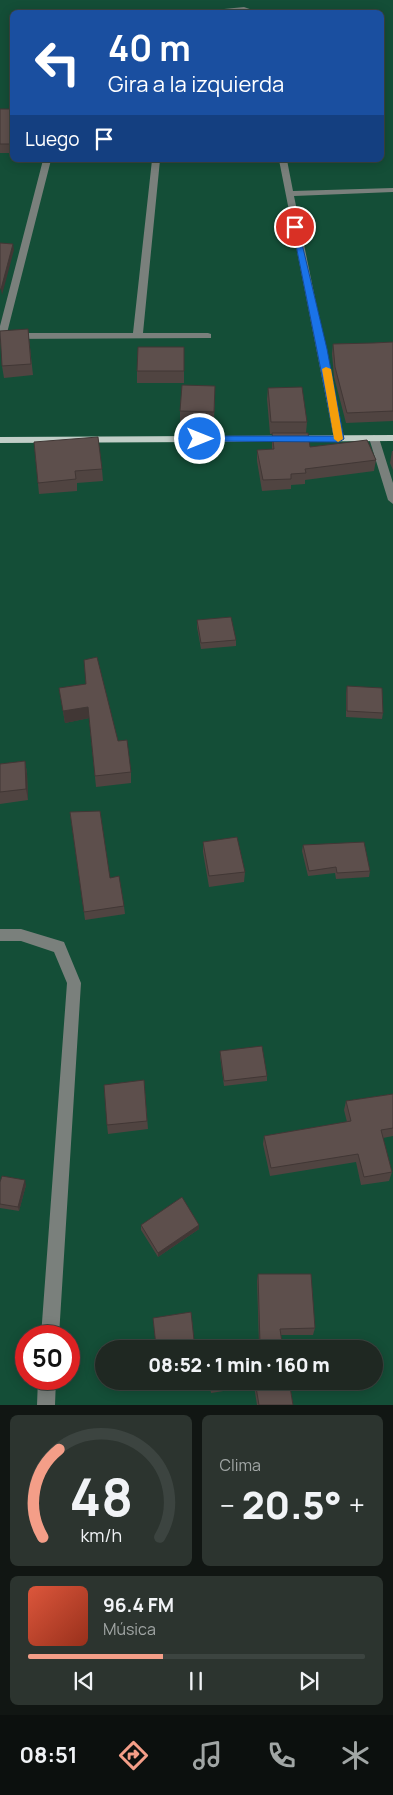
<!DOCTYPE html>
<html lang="es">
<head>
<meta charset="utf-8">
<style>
	:root { --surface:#1f2822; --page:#2c342f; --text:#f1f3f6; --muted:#a1a6a5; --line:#3c4440; --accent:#f49e88 }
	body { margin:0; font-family:Manrope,sans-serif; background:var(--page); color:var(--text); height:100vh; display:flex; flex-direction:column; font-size:19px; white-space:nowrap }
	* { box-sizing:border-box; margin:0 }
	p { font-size:16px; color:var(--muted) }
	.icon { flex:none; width:28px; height:28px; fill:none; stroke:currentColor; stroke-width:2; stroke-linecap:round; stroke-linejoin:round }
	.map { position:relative; height:1405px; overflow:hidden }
	.details { display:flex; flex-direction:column; gap:10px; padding:10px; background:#111613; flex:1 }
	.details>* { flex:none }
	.guide { position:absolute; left:10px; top:10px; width:374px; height:152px; border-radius:8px; box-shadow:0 2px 12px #0003,0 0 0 1px var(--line); background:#1a4fa0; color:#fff; overflow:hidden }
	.speed { position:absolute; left:15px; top:1325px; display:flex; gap:10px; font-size:25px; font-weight:700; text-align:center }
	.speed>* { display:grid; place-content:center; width:65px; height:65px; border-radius:50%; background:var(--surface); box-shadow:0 2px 12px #0003,0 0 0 1px var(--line); line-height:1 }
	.speed .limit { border:8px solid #d22; background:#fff; color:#111 }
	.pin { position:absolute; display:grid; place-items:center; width:42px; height:42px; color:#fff; margin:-21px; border:2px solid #fff; border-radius:50%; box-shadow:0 1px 5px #0007 }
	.me { position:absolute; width:55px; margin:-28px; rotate:90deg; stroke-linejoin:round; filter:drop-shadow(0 0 4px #0008) }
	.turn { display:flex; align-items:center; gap:18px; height:105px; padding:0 15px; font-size:22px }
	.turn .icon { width:65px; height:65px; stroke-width:2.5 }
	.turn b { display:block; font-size:35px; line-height:42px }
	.then { display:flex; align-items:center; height:48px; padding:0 15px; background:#0003; gap:10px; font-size:19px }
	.big { font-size:38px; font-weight:800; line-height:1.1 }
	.details .card { flex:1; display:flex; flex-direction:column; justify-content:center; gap:8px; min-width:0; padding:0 18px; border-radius:8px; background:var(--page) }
	.details .dial { align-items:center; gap:0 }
	.dial svg { height:130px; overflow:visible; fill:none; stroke:var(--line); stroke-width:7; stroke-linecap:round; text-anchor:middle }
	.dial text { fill:var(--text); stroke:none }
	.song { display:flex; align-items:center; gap:15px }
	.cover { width:60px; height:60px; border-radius:8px; background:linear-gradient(135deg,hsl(10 70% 55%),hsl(10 70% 35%)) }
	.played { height:5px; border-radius:2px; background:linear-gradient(90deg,var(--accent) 40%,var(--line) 40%) }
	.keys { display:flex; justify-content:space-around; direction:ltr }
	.heat { display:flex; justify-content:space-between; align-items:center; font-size:28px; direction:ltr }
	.details .tiles { flex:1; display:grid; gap:10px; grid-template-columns:1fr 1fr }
	.card:last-child { grid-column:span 2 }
	.trip { position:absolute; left:95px; top:1340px; width:288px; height:50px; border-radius:25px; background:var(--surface); box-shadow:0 2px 12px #0003,0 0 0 1px var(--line); font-weight:800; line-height:50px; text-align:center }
	.tabs { display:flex; height:80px; justify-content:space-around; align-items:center; background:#0c100e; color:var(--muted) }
	.tabs .icon { width:35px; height:35px }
	.tabs .active { color:var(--accent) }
	.tabs b { font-size:22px; color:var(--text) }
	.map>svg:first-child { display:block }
	.green { fill:#144e37; fill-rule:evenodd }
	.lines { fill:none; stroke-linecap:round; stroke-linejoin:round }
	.minor { fill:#7a807c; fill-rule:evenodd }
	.major { fill:#c1cec7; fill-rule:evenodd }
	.wall { fill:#504441 }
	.shaded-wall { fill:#413735 }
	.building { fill:#5d4f4c; stroke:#413735 }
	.route { fill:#1a73e8; stroke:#114b97 }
	.slow { fill:#f59e0b }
</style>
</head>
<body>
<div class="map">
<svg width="393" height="1405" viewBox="0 0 393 1405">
	<rect width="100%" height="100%" fill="#29352e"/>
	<path class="green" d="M 0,0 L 393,0 L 393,1405 L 0,1405 ZM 12,12 L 381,12 L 381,160 L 12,160 ZM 26,1336 L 69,1336 L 69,1379 L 26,1379 ZM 104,1349 L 374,1349 L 374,1381 L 104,1381 Z"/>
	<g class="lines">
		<path class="minor" d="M 244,7 L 258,12 L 211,12 L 214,10 Z
			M 43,160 L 51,160 L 7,333 L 133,333 L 152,160 L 160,160 L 143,333 L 208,333 L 211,334 L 211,338 L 0,339 L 0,326 Z
			M 279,160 L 287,160 L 293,191 L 393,188 L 393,192 L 294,196 L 344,439 L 339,442 L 334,439 Z
			M 374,435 L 379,438 L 393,483 L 393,504 L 388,500 L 369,438 Z
			M 0,929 L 21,929 L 64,942 L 81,983 L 59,1336 L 41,1336 L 67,983 L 54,952 L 21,941 L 0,941 Z
			M 38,1379 L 56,1379 L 55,1405 L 37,1405 Z"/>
		<path class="major" d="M 393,435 L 393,441 L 0,443 L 0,437 Z"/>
	</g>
	<path class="wall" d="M 0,109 L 12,109 L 12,153 L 0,153 Z
		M 28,329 L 33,375 L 4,378 L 2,366 Z
		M 393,342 L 393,421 L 346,423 L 334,377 L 332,354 L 333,344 L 373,343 Z
		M 184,347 L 184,383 L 137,383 L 137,371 Z
		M 215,386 L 214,423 L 180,423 L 180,411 Z
		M 268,388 L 307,422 L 306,433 L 310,447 L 376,460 L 374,471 L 305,480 L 305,484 L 291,485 L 291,489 L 262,491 L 257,461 L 257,450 L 272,449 L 272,434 L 270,434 L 267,399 Z
		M 34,442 L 102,469 L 103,481 L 77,483 L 77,491 L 39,494 Z
		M 392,451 L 393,451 L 393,470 L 390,463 Z
		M 197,620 L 236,640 L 236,646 L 201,649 L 197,627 Z
		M 347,686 L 383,713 L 382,719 L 346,717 L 346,693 Z
		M 59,688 L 118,741 L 131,772 L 131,783 L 96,787 L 89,718 L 65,723 Z
		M 25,761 L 27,773 L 28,800 L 0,804 L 0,764 Z
		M 70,812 L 110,878 L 124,906 L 125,914 L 85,920 Z
		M 203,842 L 245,872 L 244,882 L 209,887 L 203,852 Z
		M 303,845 L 370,871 L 369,877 L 336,879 L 335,873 L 308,876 L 302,851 Z
		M 220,1051 L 267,1076 L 267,1081 L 224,1086 L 220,1056 Z
		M 144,1080 L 148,1129 L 108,1134 L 107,1125 Z
		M 393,1094 L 393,1136 L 383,1138 L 392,1172 L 389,1181 L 361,1185 L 356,1162 L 270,1176 L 263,1144 L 264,1136 L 347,1122 L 344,1110 L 346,1101 Z
		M 0,1182 L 26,1185 L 19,1211 L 0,1208 Z
		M 141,1225 L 199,1229 L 158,1257 L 141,1230 Z
		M 258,1274 L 315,1328 L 313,1335 L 281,1335 L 259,1344 L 257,1281 Z
		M 153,1318 L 194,1340 L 194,1343 L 157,1349 Z
		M 209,1381 L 289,1381 L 293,1405 L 257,1405 L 254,1386 L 211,1393 Z"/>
	<path class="shaded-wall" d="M 13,244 L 14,250 L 2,295 L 1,289 Z
		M 88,707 L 90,718 L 65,723 L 63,711 Z
		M 25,761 L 27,773 L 28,800 L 26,789 Z
		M 25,1180 L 26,1185 L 19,1211 L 18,1207 Z
		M 199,1225 L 199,1229 L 158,1257 L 158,1253 Z"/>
	<path class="building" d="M 0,109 L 12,109 L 12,144 L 0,144 Z
		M 0,243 L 13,244 L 1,289 L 0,289 Z
		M 28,329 L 31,364 L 2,366 L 0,331 Z
		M 393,342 L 393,411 L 347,413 L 335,367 L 333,344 L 373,343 Z
		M 138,347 L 184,347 L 184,371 L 137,371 Z
		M 182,385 L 215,386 L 214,412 L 180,411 Z
		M 302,387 L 307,422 L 271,422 L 268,388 Z
		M 272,433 L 308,433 L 310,447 L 367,440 L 376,460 L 305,469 L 306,473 L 291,474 L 291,479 L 263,480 L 257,450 L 274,449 Z
		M 98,437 L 102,469 L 75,471 L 76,479 L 38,483 L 34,442 Z
		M 231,617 L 236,640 L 201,643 L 197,620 Z
		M 97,657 L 118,741 L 127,740 L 131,772 L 95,776 L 88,707 L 63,711 L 59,688 L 86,684 L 84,660 Z
		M 347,686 L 382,688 L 383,713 L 347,711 Z
		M 25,761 L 26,789 L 0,792 L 0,764 Z
		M 100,811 L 110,878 L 119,876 L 124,906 L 84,912 L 70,812 Z
		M 237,837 L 245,872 L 209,876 L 203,842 Z
		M 364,842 L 370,871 L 337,873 L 336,867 L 309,871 L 303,845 Z
		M 262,1046 L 267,1076 L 224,1081 L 220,1051 Z
		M 144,1080 L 147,1121 L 107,1125 L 104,1085 Z
		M 393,1094 L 393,1128 L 381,1130 L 392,1172 L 364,1177 L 358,1154 L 271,1168 L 264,1136 L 351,1121 L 346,1101 Z
		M 2,1176 L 25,1180 L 18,1207 L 0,1204 L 0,1182 Z
		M 182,1197 L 199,1225 L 158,1253 L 141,1225 Z
		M 258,1274 L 311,1274 L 315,1328 L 280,1329 L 283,1349 L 229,1349 L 260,1344 Z
		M 191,1312 L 194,1340 L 156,1346 L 153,1318 Z
		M 210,1381 L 251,1381 L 211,1388 Z
		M 255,1381 L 289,1381 L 293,1405 L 259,1405 Z"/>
	<path class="route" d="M 292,225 L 298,227 L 327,349 L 344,439 L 339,442 L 196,441 L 195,439 L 200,436 L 334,436 Z"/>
	<path class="slow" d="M 326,367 L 331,369 L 343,439 L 338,442 L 334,439 L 322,369 Z"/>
</svg>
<div class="speed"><div class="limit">50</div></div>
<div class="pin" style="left:295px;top:227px;background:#d93025"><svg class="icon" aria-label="arrive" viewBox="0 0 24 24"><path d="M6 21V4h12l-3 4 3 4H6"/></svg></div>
<svg class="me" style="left:200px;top:439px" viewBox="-20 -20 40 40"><circle r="17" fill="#1a73e8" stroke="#fff" stroke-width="3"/><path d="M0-11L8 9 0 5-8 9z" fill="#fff"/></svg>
<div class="trip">08:52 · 1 min · 160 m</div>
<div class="guide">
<div class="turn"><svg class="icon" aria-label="left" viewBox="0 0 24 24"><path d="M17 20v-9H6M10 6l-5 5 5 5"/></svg><div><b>40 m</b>Gira a la izquierda</div></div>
<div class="then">Luego<svg class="icon" aria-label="arrive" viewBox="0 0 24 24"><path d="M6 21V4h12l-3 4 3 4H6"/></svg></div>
</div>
</div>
<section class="details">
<div class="tiles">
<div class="card dial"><svg viewBox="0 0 100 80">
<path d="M14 69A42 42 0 1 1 86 69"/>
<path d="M14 69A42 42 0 0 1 24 15" stroke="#f49e88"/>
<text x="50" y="56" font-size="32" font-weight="700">48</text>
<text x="50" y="72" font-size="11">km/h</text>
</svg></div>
<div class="card"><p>Clima</p>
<div class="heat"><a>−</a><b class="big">20.5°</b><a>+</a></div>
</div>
<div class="card">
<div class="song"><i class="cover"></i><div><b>96.4 FM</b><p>Música</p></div></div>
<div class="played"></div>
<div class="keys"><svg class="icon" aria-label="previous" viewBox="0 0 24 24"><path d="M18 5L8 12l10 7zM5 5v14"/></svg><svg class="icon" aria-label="pause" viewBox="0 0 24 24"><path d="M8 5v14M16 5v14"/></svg><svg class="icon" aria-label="next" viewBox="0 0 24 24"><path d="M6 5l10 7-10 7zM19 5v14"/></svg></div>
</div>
</div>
</section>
<nav class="tabs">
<b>08:51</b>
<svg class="icon active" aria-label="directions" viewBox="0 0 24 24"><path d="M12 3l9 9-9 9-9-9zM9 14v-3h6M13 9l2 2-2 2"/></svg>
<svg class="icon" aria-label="music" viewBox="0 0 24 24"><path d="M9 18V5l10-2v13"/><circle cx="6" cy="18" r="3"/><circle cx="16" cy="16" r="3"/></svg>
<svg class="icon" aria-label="phone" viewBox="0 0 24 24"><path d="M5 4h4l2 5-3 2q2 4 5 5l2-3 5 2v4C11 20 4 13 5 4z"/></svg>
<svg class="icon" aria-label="climate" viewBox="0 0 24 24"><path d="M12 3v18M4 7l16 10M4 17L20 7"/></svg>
</nav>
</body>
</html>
